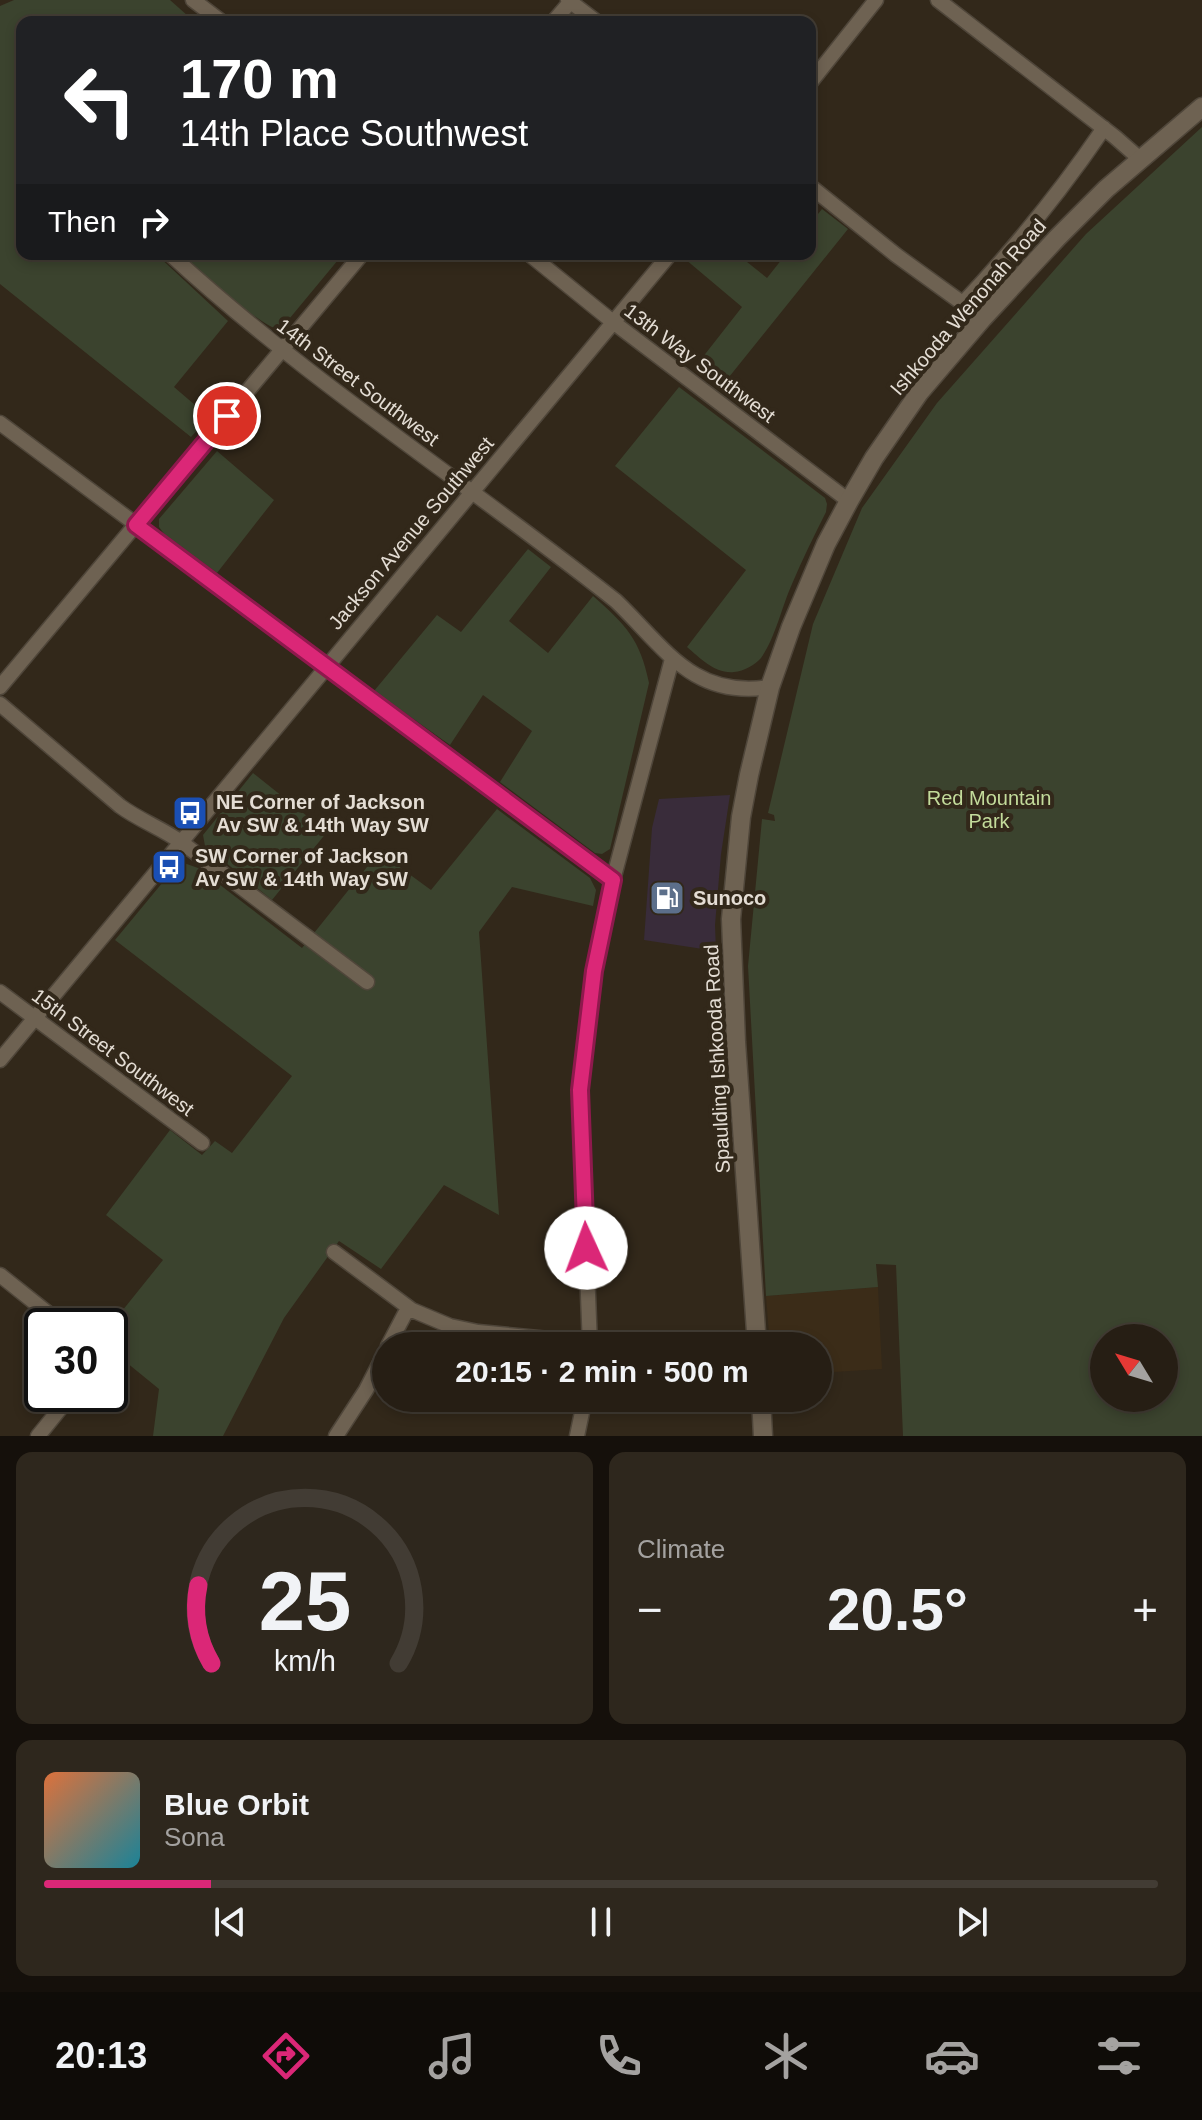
<!DOCTYPE html>
<html lang="en">
<head>
<meta charset="utf-8">
<style>
	:root { --surface:#261e14; --page:#2e271d; --text:#f1f3f6; --muted:#a4a2a0; --line:#423c34; --accent:#db2777 }
	body { margin:0; font-family:Helvetica,sans-serif; background:var(--page); color:var(--text); height:100vh; display:flex; flex-direction:column; font-size:30px; white-space:nowrap }
	* { box-sizing:border-box; margin:0 }
	p { font-size:26px; color:var(--muted) }
	.icon { flex:none; width:44px; height:44px; fill:none; stroke:currentColor; stroke-width:2; stroke-linecap:round; stroke-linejoin:round }
	.map { position:relative; height:1436px; overflow:hidden }
	.panel { display:flex; flex-direction:column; gap:16px; padding:16px; background:#15100b; flex:1 }
	.panel>* { flex:none }
	.banner { position:absolute; left:16px; top:16px; width:800px; height:244px; border-radius:16px; box-shadow:0 4px 12px #0003,0 0 0 2px var(--line); background:#202124; color:#fff; overflow:hidden }
	.needle { width:52px; rotate:308deg }
	.controls { position:absolute; left:1090px; top:1324px; display:grid; gap:16px }
	.controls a { display:grid; place-items:center; width:88px; height:88px; border-radius:50%; background:var(--surface); box-shadow:0 4px 12px #0003,0 0 0 2px var(--line); font-size:40px }
	.speed { position:absolute; left:24px; top:1308px; display:flex; gap:16px; font-size:40px; font-weight:700; text-align:center }
	.speed>* { display:grid; place-content:center; width:104px; height:104px; border-radius:50%; background:var(--surface); box-shadow:0 4px 12px #0003,0 0 0 2px var(--line); line-height:1 }
	.speed .limit { border:4px solid #111; border-radius:12px; background:#fff; color:#111 }
	.pin { position:absolute; display:grid; place-items:center; width:68px; height:68px; color:#fff; margin:-34px; border:4px solid #fff; border-radius:50%; box-shadow:0 2px 8px #0007 }
	.me { position:absolute; width:88px; margin:-44px; rotate:358deg; stroke-linejoin:round; filter:drop-shadow(0 0 6px #0008) }
	.turn { display:flex; align-items:center; gap:28px; height:168px; padding:0 32px; font-size:36px }
	.turn .icon { width:104px; height:104px; stroke-width:2.5 }
	.turn b { display:block; font-size:56px; line-height:68px }
	.then { display:flex; align-items:center; height:76px; padding:0 32px; background:#0003; gap:16px; font-size:30px }
	.big { font-size:60px; font-weight:700; line-height:1.1 }
	.panel .card { flex:1; display:flex; flex-direction:column; justify-content:center; gap:12px; min-width:0; padding:0 28px; border-radius:16px; background:var(--page) }
	.panel .dial { align-items:center; gap:0 }
	.dial svg { height:208px; overflow:visible; fill:none; stroke:var(--line); stroke-width:7; stroke-linecap:round; text-anchor:middle }
	.dial text { fill:var(--text); stroke:none }
	.song { display:flex; align-items:center; gap:24px }
	.cover { width:96px; height:96px; border-radius:12px; background:linear-gradient(135deg,hsl(20 70% 55%),hsl(190 70% 35%)) }
	.played { height:8px; border-radius:4px; background:linear-gradient(90deg,var(--accent) 15%,var(--line) 15%) }
	.keys { display:flex; justify-content:space-around; direction:ltr }
	.heat { display:flex; justify-content:space-between; align-items:center; font-size:44px; direction:ltr }
	.panel .tiles { flex:1; display:grid; gap:16px; grid-template-columns:1fr 1fr }
	.card:last-child { grid-column:span 2 }
	.trip { position:absolute; left:372px; top:1332px; width:460px; height:80px; border-radius:40px; background:var(--surface); box-shadow:0 4px 12px #0003,0 0 0 2px var(--line); font-weight:700; line-height:80px; text-align:center }
	.tabs { display:flex; height:128px; justify-content:space-around; align-items:center; background:#0f0c08; color:var(--muted) }
	.tabs .icon { width:56px; height:56px }
	.tabs .on { color:var(--accent) }
	.tabs b { font-size:36px; color:var(--text) }
	.map>svg:first-child { display:block }
	.commercial { fill:#392c3a }
	.built { fill:#3b2c18 }
	.green { fill:#3b432e; fill-rule:evenodd }
	.lines { fill:none; stroke-linecap:round; stroke-linejoin:round }
	.minor-casing { stroke:#4f463a; stroke-width:17 }
	.tertiary-casing { stroke:#4f463a; stroke-width:21 }
	.minor { stroke:#6e6252; stroke-width:14 }
	.tertiary { stroke:#6e6252; stroke-width:18 }
	.route-casing { stroke:#8e194d; stroke-width:20 }
	.route { stroke:#db2777; stroke-width:14 }
	.labels { text-anchor:middle; stroke-width:8; stroke-linejoin:round; paint-order:stroke }
	.street-label { font-size:20px; fill:#e4ddd4; stroke:#32281a }
	.park-label { font-size:20px; fill:#c3db9b; stroke:#32281a }
	.poi-label { font-size:20px; font-weight:bold; fill:#e4ddd4; stroke:#32281a; text-anchor:start }
</style>
</head>
<body>
<div class="map">
<svg width="1202" height="1436" viewBox="0 0 1202 1436">
	<rect width="100%" height="100%" fill="#32281a"/>
	<path class="commercial" d="M 730,795 L 721,854 L 715,925 L 716,951 L 644,940 L 652,828 L 659,799 Z"/>
	<path class="built" d="M 878,1287 L 882,1369 L 818,1373 L 818,1346 L 770,1346 L 766,1296 Z"/>
	<path class="green" d="M 14,0 L 170,0 L 188,16 L 183,22 L 22,22 L 22,254 L 156,254 L 228,321 L 174,387 L 209,417 L 191,437 L 0,284 L 0,6 Z
		M 1202,127 L 1202,1436 L 903,1436 L 896,1265 L 876,1264 L 878,1287 L 766,1296 L 748,966 L 762,819 L 775,821 L 774,815 L 768,813 L 813,624 L 862,508 L 937,403 L 1086,234 ZM 1164,1338 L 1164,1398 L 1104,1398 L 1104,1338 Z
		M 822,209 L 848,229 L 721,387 L 695,367 L 742,307 L 685,259 L 689,254 L 737,254 L 767,278 L 786,254 L 810,254 L 810,224 Z
		M 181,254 L 343,254 L 280,330 C 256,324 202,272 181,254 Z
		M 679,387 L 825,498 L 827,504 L 826,512 C 814,536 802,560 792,584 C 782,606 775,639 761,658 C 755,665 744,671 734,672 C 715,674 700,658 687,647 L 746,570 L 615,466 Z
		M 217,451 L 274,500 L 217,573 L 165,535 L 159,527 L 159,519 Z
		M 528,549 L 551,567 L 509,621 L 548,653 L 593,596 C 626,625 640,639 649,683 L 610,849 L 602,854 L 595,853 L 500,782 L 532,731 L 483,695 L 450,745 L 374,691 L 437,615 L 461,632 Z
		M 253,773 L 327,832 L 272,900 L 205,846 L 203,835 Z
		M 497,809 L 590,878 L 596,890 L 593,906 L 512,887 L 479,932 L 499,1215 L 444,1185 L 381,1269 L 339,1241 L 284,1318 L 223,1436 L 153,1436 L 159,1389 L 110,1349 L 110,1326 L 163,1260 L 106,1215 L 170,1130 L 202,1155 L 215,1141 L 232,1153 L 292,1076 L 115,940 L 177,865 L 184,863 L 198,868 L 302,948 L 379,852 L 431,890 Z"/>
	<g class="lines">
		<defs>
			<path id="minor" d="M 193,0 L 222,22
				M 568,0 L 597,22
				M 938,0 L 1115,137 L 1140,159
				M 553,22 L 572,0
				M 810,83 L 876,0
				M 810,186 L 896,255 L 983,318
				M 170,254 C 309,382 469,484 616,601 C 665,648 693,699 770,687
				M 529,254 L 613,322 L 849,501
				M 963,303 C 1015,248 1061,191 1104,128
				M 0,423 L 613,880
				M 0,687 L 362,254
				M 0,704 L 120,806 C 139,820 161,828 181,842 L 367,982
				M 0,992 L 202,1143
				M 0,1060 C 222,790 446,522 670,254
				M 334,1252 L 412,1310 L 450,1326 L 478,1332 L 590,1343
				M 0,1275 L 64,1326
				M 388,1346 L 408,1308
				M 590,1346 L 580,1090 L 594,971 L 613,880 L 672,659
				M 38,1436 L 72,1394
				M 336,1436 L 366,1390 L 386,1351
				M 577,1436 L 585,1398"/>
			<path id="tertiary" d="M 757,1346 L 736,1042 L 731,919 L 741,817 L 749,775 L 770,687 L 791,627 L 826,544 L 849,501 L 874,458 L 919,393 L 983,318 L 1057,238 L 1106,189 L 1202,107
				M 761,1398 L 763,1436"/>
		</defs>
		<use href="#minor" class="minor-casing"/>
		<use href="#tertiary" class="tertiary-casing"/>
		<use href="#minor" class="minor"/>
		<use href="#tertiary" class="tertiary"/>
	</g>
	<g class="lines">
		<defs>
			<path id="route" d="M 227,416 L 136,525 L 613,880 L 594,971 L 580,1090 L 586,1248"/>
		</defs>
		<use href="#route" class="route-casing"/>
		<use href="#route" class="route"/>
	</g>
	<defs>
		<symbol id="bus-square" viewBox="-11 -11 22 22"><rect x="-9" y="-9" width="18" height="18" rx="4" fill="#1a4fb4" stroke="#32281a"/><path d="M-5-6H5V4H4V6H2V4H-2V6H-4V4H-5ZM-3.5-4V0h7V-4ZM-3.5 1.2v1.5H-2V1.2ZM2 1.2v1.5H3.5V1.2Z" fill="#fff"/></symbol>
		<symbol id="fuel-square" viewBox="-11 -11 22 22"><rect x="-9" y="-9" width="18" height="18" rx="4" fill="#5c6f8a" stroke="#32281a"/><path d="M-5.5-6h7V0h2V4h1.3V-2.5L3-4.5l.8-.8L6-3V5H2.5V1h-1V6h-7ZM-4.2-4.7v3.2H.2V-4.7Z" fill="#fff"/></symbol>
	</defs>
	<g fill-rule="evenodd">
		<use href="#bus-square" x="170" y="793" width="40" height="40"/>
		<use href="#bus-square" x="149" y="847" width="40" height="40"/>
		<use href="#fuel-square" x="647" y="878" width="40" height="40"/>
	</g>
	<g class="labels">
		<g class="street-label">
			<text transform="translate(968 307) rotate(-49)" y="7">Ishkooda Wenonah Road</text>
			<text transform="translate(700 363) rotate(37)" y="7">13th Way Southwest</text>
			<text transform="translate(358 382) rotate(37)" y="7">14th Street Southwest</text>
			<text transform="translate(411 533) rotate(-50)" y="7">Jackson Avenue Southwest</text>
			<text transform="translate(113 1052) rotate(37)" y="7">15th Street Southwest</text>
			<text transform="translate(717 1059) rotate(-93)" y="7">Spaulding Ishkooda Road</text>
		</g>
		<g class="park-label">
			<text x="989" y="805">Red Mountain<tspan x="989" dy="23">Park</tspan></text>
		</g>
		<g class="poi-label">
			<text x="216" y="809">NE Corner of Jackson<tspan x="216" dy="23">Av SW &amp; 14th Way SW</tspan></text>
			<text x="195" y="863">SW Corner of Jackson<tspan x="195" dy="23">Av SW &amp; 14th Way SW</tspan></text>
			<text x="693" y="905">Sunoco</text>
		</g>
	</g>
</svg>
<div class="controls">
<a><svg class="needle" viewBox="-14 -14 28 28"><path d="M0-13l5 13h-10z" fill="#e53935"/><path d="M0 13l5-13h-10z" fill="#a4a2a0"/></svg></a>
</div>
<div class="speed"><div class="limit">30</div></div>
<div class="pin" style="left:227px;top:416px;background:#d93025"><svg class="icon" aria-label="arrive" viewBox="0 0 24 24"><path d="M6 21V4h12l-3 4 3 4H6"/></svg></div>
<svg class="me" style="left:586px;top:1248px" viewBox="-20 -20 40 40"><circle r="19" fill="#fff"/><path d="M0-13L10 11 0 6-10 11z" fill="#db2777"/></svg>
<div class="trip">20:15 · 2 min · 500 m</div>
<div class="banner">
<div class="turn"><svg class="icon" aria-label="left" viewBox="0 0 24 24"><path d="M17 20v-9H6M10 6l-5 5 5 5"/></svg><div><b>170 m</b>14th Place Southwest</div></div>
<div class="then">Then<svg class="icon" aria-label="right" viewBox="0 0 24 24"><path d="M7 20v-9h11M14 6l5 5-5 5"/></svg></div>
</div>
</div>
<section class="panel">
<div class="tiles">
<div class="card dial"><svg viewBox="0 0 100 80">
<path d="M14 69A42 42 0 1 1 86 69"/>
<path d="M14 69A42 42 0 0 1 9 39" stroke="#db2777"/>
<text x="50" y="56" font-size="32" font-weight="700">25</text>
<text x="50" y="72" font-size="11">km/h</text>
</svg></div>
<div class="card"><p>Climate</p>
<div class="heat"><a>−</a><b class="big">20.5°</b><a>+</a></div>
</div>
<div class="card">
<div class="song"><i class="cover"></i><div><b>Blue Orbit</b><p>Sona</p></div></div>
<div class="played"></div>
<div class="keys"><svg class="icon" aria-label="previous" viewBox="0 0 24 24"><path d="M18 5L8 12l10 7zM5 5v14"/></svg><svg class="icon" aria-label="pause" viewBox="0 0 24 24"><path d="M8 5v14M16 5v14"/></svg><svg class="icon" aria-label="next" viewBox="0 0 24 24"><path d="M6 5l10 7-10 7zM19 5v14"/></svg></div>
</div>
</div>
</section>
<nav class="tabs">
<b>20:13</b>
<svg class="icon on" aria-label="directions" viewBox="0 0 24 24"><path d="M12 3l9 9-9 9-9-9zM9 14v-3h6M13 9l2 2-2 2"/></svg>
<svg class="icon" aria-label="music" viewBox="0 0 24 24"><path d="M9 18V5l10-2v13"/><circle cx="6" cy="18" r="3"/><circle cx="16" cy="16" r="3"/></svg>
<svg class="icon" aria-label="phone" viewBox="0 0 24 24"><path d="M5 4h4l2 5-3 2q2 4 5 5l2-3 5 2v4C11 20 4 13 5 4z"/></svg>
<svg class="icon" aria-label="climate" viewBox="0 0 24 24"><path d="M12 3v18M4 7l16 10M4 17L20 7"/></svg>
<svg class="icon" aria-label="car" viewBox="0 0 24 24"><path d="M5 17H2v-5l4-1 3-4h7l3 4 3 1v5h-3M9 17h6M6 11h13"/><circle cx="7" cy="17" r="2"/><circle cx="17" cy="17" r="2"/></svg>
<svg class="icon" aria-label="filters" viewBox="0 0 24 24"><path d="M4 7h16M4 17h16"/><circle cx="9" cy="7" r="2"/><circle cx="15" cy="17" r="2"/></svg>
</nav>
</body>
</html>
